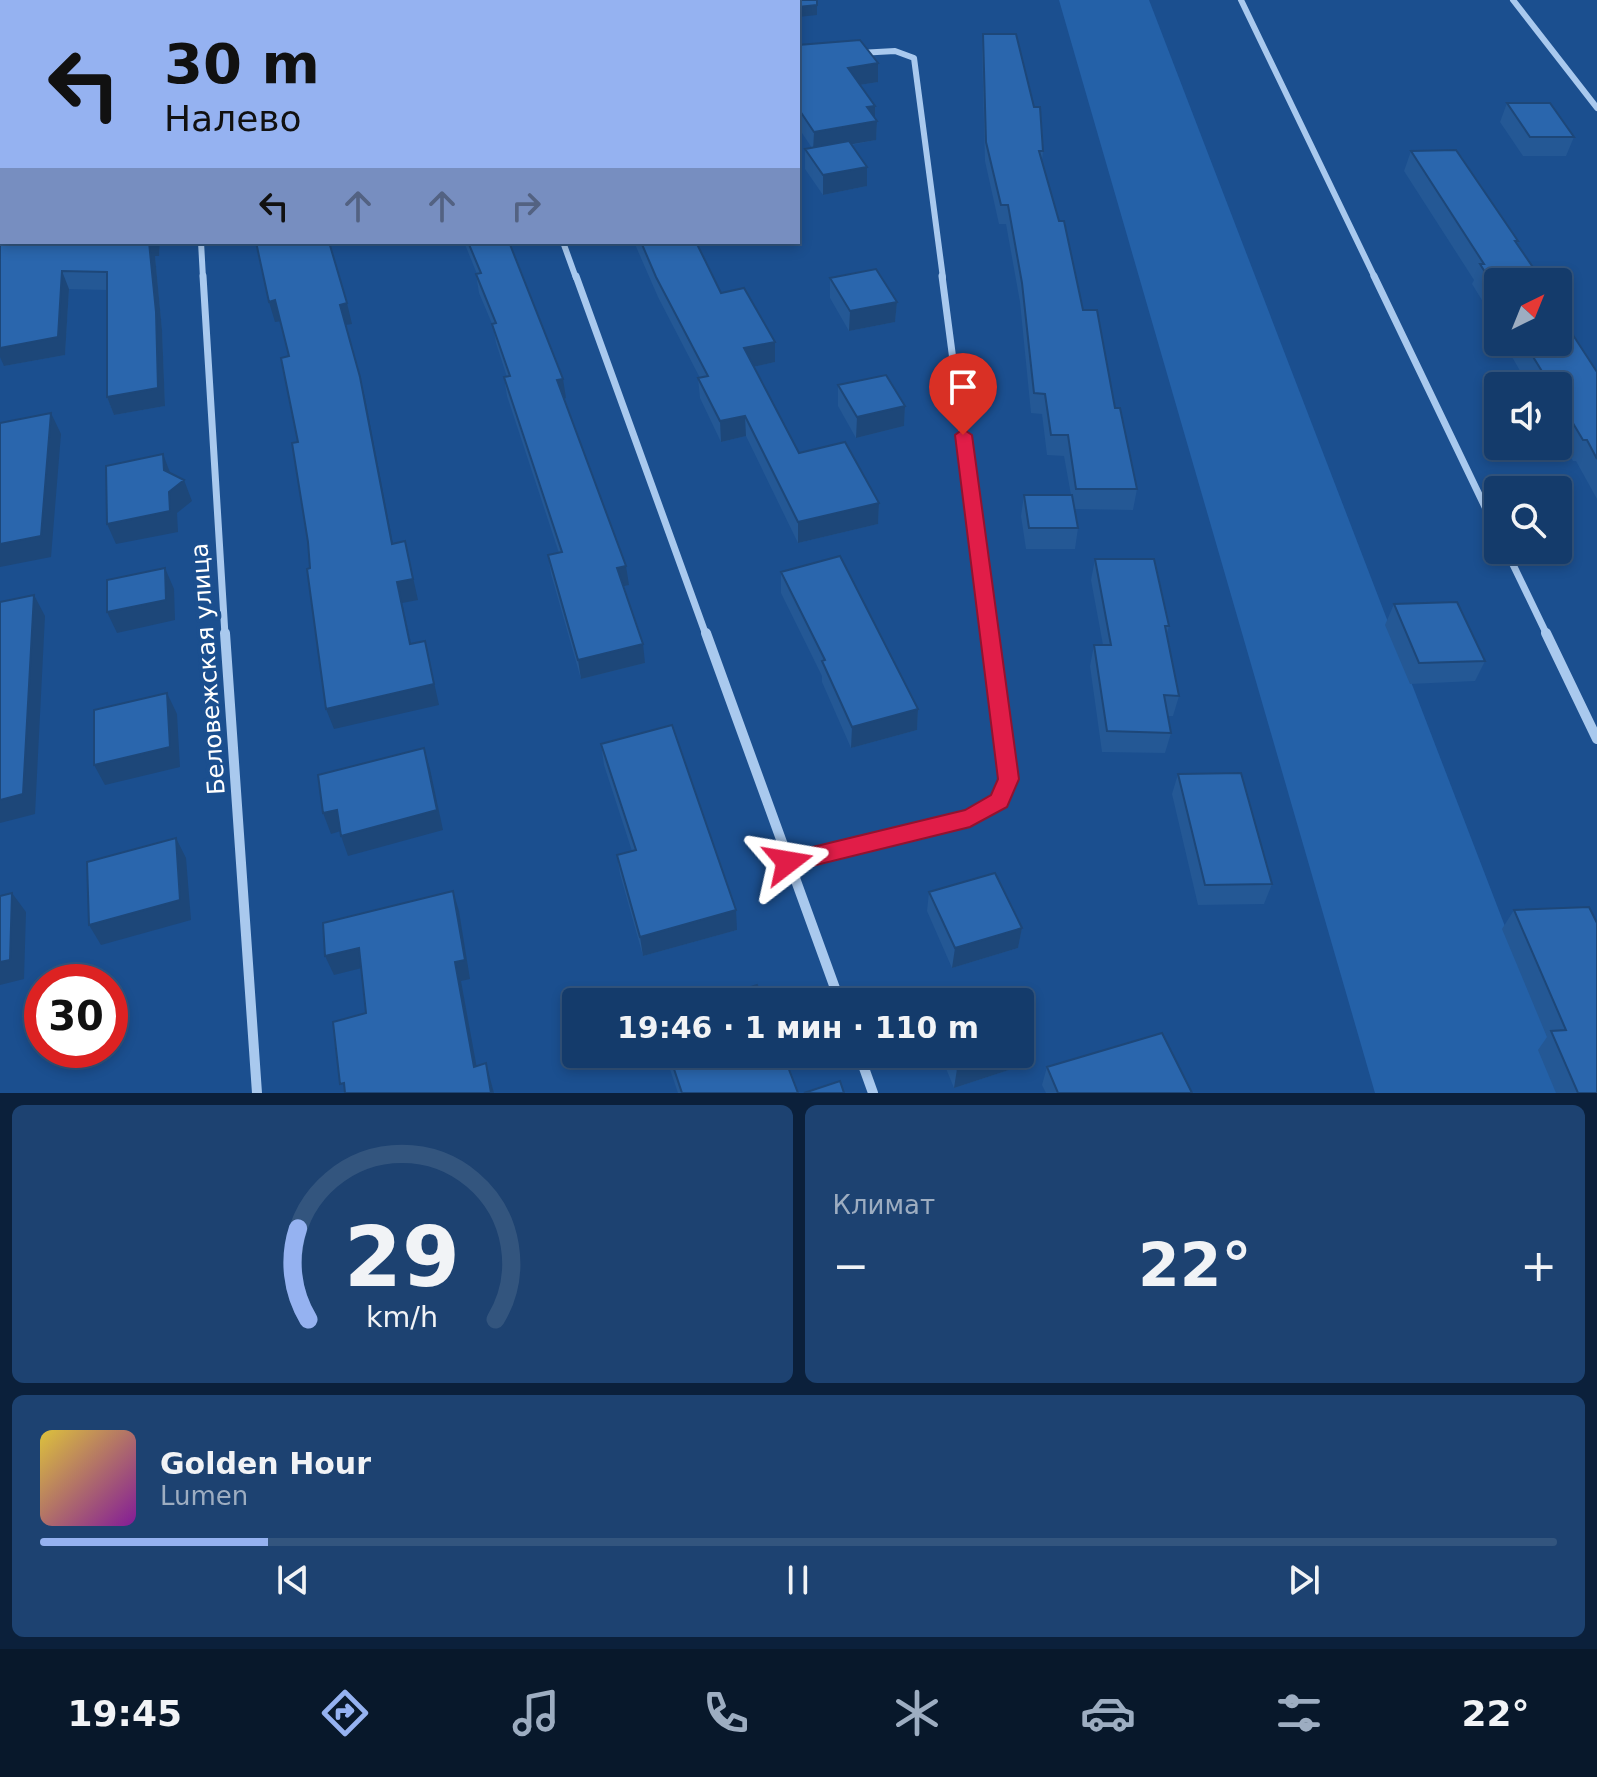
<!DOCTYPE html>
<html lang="ru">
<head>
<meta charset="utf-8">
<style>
	:root { --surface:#143b6b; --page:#1d4271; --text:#f1f3f6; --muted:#9dadc1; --line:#33557e; --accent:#95b2f1 }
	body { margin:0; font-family:"DejaVu Sans",sans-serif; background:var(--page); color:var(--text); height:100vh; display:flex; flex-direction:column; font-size:30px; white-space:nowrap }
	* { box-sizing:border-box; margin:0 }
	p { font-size:26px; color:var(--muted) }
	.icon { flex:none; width:44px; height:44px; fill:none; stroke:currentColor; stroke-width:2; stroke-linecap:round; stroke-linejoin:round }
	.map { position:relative; height:1093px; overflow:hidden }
	.details { display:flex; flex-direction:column; gap:12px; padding:12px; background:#0b203b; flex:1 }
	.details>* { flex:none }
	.banner { position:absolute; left:0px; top:0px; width:800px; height:244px; box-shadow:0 4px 12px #0003,0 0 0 2px var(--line); background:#95b2f1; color:#111; overflow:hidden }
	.needle { width:52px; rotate:43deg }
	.controls { position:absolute; left:1484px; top:268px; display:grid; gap:16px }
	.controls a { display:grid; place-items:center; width:88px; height:88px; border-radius:8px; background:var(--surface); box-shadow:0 4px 12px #0003,0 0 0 2px var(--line); font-size:40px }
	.speed { position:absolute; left:24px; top:964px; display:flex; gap:16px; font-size:40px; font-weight:700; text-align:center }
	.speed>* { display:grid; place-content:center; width:104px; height:104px; border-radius:50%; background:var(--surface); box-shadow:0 4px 12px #0003,0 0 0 2px var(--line); line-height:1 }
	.speed .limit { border:12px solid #d22; background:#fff; color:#111 }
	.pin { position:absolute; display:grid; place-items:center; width:68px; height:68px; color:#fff; margin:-82px -34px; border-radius:50% 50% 50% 0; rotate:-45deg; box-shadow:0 0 8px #0007 }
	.pin .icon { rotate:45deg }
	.me { position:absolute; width:88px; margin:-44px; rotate:76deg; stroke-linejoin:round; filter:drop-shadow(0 0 6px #0008) }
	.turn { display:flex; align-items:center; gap:28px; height:168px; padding:0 32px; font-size:36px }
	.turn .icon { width:104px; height:104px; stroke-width:2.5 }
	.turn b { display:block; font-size:56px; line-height:68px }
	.lanes { display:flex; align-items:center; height:76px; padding:0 32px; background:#0003; justify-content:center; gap:40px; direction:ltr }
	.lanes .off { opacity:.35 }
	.big { font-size:60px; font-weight:700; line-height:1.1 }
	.details .widget { flex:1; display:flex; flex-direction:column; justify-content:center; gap:12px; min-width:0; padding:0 28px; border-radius:12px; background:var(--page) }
	.details .dial { align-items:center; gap:0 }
	.dial svg { height:208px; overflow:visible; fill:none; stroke:var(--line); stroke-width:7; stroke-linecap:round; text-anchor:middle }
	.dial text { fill:var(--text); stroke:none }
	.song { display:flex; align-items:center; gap:24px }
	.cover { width:96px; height:96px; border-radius:12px; background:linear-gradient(135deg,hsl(50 70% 55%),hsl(290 70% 35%)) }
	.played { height:8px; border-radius:4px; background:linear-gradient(90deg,var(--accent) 15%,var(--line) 15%) }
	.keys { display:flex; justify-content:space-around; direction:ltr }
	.heat { display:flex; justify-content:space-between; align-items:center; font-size:44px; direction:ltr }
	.details .tiles { flex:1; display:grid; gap:12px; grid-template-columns:1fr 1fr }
	.widget:last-child { grid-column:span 2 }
	.trip { position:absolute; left:562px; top:988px; width:472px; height:80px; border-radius:8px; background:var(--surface); box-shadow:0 4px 12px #0003,0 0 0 2px var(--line); font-weight:700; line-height:80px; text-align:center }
	.menu { display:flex; height:128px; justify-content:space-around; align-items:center; background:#08182b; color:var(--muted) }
	.menu .icon { width:56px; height:56px }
	.menu .active { color:var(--accent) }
	.menu b { font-size:36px; color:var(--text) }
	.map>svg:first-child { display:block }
	.green { fill:#2461a8 }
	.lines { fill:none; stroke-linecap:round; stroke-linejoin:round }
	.street-far2 { stroke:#a9c9ee; stroke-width:6 }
	.street-far1 { stroke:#a9c9ee; stroke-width:7 }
	.street { stroke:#a9c9ee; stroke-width:10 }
	.wall { fill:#245895 }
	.shaded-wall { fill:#1d4779 }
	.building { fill:#2a66ad; stroke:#1d4779; stroke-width:2 }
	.route { fill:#e11d48; stroke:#92132f; stroke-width:2 }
	.labels { text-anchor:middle; stroke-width:8; stroke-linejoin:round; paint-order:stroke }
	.street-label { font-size:24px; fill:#fff; stroke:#1b4f8f }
</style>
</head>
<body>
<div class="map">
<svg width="1597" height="1093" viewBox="0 0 1597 1093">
	<rect width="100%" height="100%" fill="#1b4f8f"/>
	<path class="green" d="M 1059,0 L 1149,0 L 1569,1093 L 1375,1093 Z"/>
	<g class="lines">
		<path class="street-far2" d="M 1241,0 L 1375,278
			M 1513,0 L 1597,108
			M 859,53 L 895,51 L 914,58 L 943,278
			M 201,242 L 203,278
			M 563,242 L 576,278"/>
		<path class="street-far1" d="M 203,276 L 225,635
			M 576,276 L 706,635
			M 942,276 L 989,635
			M 1374,276 L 1498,534
			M 1506,550 L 1547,635"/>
		<path class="street" d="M 225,633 L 257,1093
			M 706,633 L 840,1002
			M 1546,633 L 1597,739
			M 788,862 L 970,818 L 1000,801 L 1008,779 L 989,633
			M 859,1054 L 873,1093"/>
	</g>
	<path class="wall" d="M 983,34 L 1043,151 L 1042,160 L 1083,310 L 1115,408 L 1137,489 L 1133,510 L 1075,509 L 1078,528 L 1075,549 L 1026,549 L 1021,516 L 1024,495 L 1071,495 L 1064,456 L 1047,455 L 1042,414 L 1031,413 L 1020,302 L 1006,224 L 999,224 L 985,161 L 982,52 Z
		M 798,45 L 878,63 L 878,82 L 860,85 L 875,106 L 875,118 L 877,121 L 876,140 L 851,145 L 867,186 L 823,195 L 805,169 L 805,149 L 812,148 L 798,127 Z
		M 1507,103 L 1574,137 L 1566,156 L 1523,156 L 1500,122 Z
		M 1411,151 L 1518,241 L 1498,282 L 1498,326 L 1472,284 L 1474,280 L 1404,171 Z
		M 2,242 L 160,242 L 159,256 L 155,256 L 162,330 L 165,406 L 114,415 L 107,397 L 107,290 L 69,289 L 65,355 L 4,366 Z
		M 464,242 L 509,242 L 566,398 L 564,398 L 629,585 L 624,586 L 645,663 L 581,679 L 551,574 L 548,555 L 559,553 L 507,396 L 504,377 L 507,377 L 496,343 L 493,326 L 479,293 L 476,274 L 477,274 Z
		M 634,242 L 696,242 L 721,293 L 775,362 L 753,367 L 799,453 L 879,503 L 878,524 L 798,543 L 746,436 L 721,442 L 700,398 L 698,378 L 700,378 L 658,297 Z
		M 830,278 L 897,302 L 895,322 L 849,331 L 830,298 Z
		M 1506,342 L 1558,342 L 1597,372 L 1597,499 L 1576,461 L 1573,461 L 1558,435 L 1558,386 L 1529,386 L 1505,345 Z
		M 838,385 L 905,406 L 904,426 L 856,438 L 838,406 Z
		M 1095,559 L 1169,626 L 1167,633 L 1179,696 L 1173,716 L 1168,716 L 1171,733 L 1165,753 L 1102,752 L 1090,666 L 1094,645 L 1103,645 L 1091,580 Z
		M 781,572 L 918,709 L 917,730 L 851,748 L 822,682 L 822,676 L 781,593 Z
		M 1394,604 L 1485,661 L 1475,681 L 1410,684 L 1385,625 Z
		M 601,744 L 737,930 L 643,956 L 620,874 L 617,855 L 632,851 L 604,765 Z
		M 1178,774 L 1272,884 L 1264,904 L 1198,905 L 1172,794 Z
		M 929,892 L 1022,928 L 1018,948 L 952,968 L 927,911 Z
		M 1514,910 L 1597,1093 L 1556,1093 L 1538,1050 L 1547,1037 L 1502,929 Z
		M 1029,1047 L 1024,1065 L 954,1088 L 940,1054 L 1020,1054 Z
		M 665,1054 L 783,1054 L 798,1093 L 678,1093 Z
		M 1047,1067 L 1192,1093 L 1046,1093 L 1042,1085 Z"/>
	<path class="shaded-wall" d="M 817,5 L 817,15 L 798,17 L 798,7 Z
		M 878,63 L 878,82 L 847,87 L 848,68 Z
		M 875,106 L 875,121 L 877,121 L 876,140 L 813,151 L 814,132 L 867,107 Z
		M 867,167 L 867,186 L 823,195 L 823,175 Z
		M 149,242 L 160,242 L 159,256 L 155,256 L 162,330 L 165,406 L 114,415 L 107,397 Z
		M 62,271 L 69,289 L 65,355 L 4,366 L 0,357 L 0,348 Z
		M 275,300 L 282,321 L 275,322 L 269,302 Z
		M 897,302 L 895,322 L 849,331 L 850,311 Z
		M 347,303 L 352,324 L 345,325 L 340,305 Z
		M 775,342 L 775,362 L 744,369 L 744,348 Z
		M 360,377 L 365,398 L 397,565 L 392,544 Z
		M 563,379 L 566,398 L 560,399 L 557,380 Z
		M 905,406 L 904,426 L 856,438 L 857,417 Z
		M 51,413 L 61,434 L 51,557 L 0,567 L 0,544 Z
		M 745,416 L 746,436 L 721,442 L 720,421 Z
		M 163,454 L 171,475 L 184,480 L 192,501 L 177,513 L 178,532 L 116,544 L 107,524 L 164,470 Z
		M 879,503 L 878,524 L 798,543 L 798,522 Z
		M 405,541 L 418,600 L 402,603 L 416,665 L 397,582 Z
		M 626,566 L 629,585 L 620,587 L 617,568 Z
		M 165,568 L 174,589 L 175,620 L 117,633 L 107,612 Z
		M 34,595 L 45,616 L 35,814 L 0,823 L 0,800 Z
		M 425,641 L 439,705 L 334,729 L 326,709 Z
		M 643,644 L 645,663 L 581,679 L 578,660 Z
		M 167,693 L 177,714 L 180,767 L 105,785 L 94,765 Z
		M 918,709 L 917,730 L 851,748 L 852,727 Z
		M 424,748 L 430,769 L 443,830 L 348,856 L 341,836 Z
		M 337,810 L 344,830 L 331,834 L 323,813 Z
		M 176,838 L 186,858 L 191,920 L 101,945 L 89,925 Z
		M 453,891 L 459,911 L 470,979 L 461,981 L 480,1085 L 474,1067 L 455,962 Z
		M 12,893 L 26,912 L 24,979 L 0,985 L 0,962 Z
		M 736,910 L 737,930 L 643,956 L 640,937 Z
		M 1022,928 L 1018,948 L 952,968 L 955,948 Z
		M 359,948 L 366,967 L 334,975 L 325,956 Z
		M 1029,1047 L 1024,1065 L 954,1088 L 957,1069 L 1005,1054 L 1020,1054 L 1020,1049 Z
		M 486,1063 L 491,1082 L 494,1093 L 491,1093 Z"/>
	<path class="building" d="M 35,0 L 145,0 L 145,2 L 35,2 Z
		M 303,0 L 351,0 L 350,2 L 303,2 Z
		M 471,0 L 517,0 L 518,2 L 471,2 Z
		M 608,0 L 817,0 L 817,5 L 798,7 L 798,2 L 608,2 Z
		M 983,34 L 1016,34 L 1034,107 L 1040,107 L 1043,151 L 1039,151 L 1059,221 L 1064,221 L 1083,310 L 1097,310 L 1115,408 L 1120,408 L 1137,489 L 1076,489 L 1068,435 L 1051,435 L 1045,394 L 1034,393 L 1022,283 L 1008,205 L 1001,205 L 986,142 Z
		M 860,40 L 878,63 L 848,68 L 875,106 L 867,107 L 877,121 L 814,132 L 798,108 L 798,45 Z
		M 1507,103 L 1550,103 L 1574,137 L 1530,137 Z
		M 2,139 L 2,242 L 149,242 L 156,312 L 158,388 L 107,397 L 107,272 L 62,271 L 58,337 L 0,348 L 0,181 Z
		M 849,141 L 867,167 L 823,175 L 805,149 Z
		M 1456,150 L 1518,241 L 1515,241 L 1543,282 L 1498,282 L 1498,293 L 1480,264 L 1484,264 L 1411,151 Z
		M 256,242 L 329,242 L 347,303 L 340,305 L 360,377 L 392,544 L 405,541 L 413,579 L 397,582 L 410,644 L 425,641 L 434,684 L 326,709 L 307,569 L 310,568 L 308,542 L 292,443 L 298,442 L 281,358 L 289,356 L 275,300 L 269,302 Z
		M 468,242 L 509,242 L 563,379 L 557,380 L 626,566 L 617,568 L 643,644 L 578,660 L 548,555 L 562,552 L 504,377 L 510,376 L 492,324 L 496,323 L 476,274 L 481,273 Z
		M 641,242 L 696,242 L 721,293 L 744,288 L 775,342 L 744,348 L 799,453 L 845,442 L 879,503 L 798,522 L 745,416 L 720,421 L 698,378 L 708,376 L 656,277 Z
		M 876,269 L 897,302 L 850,311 L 830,278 Z
		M 1558,312 L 1597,372 L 1597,459 L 1587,440 L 1583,440 L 1558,398 L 1558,386 L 1551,386 L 1524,342 L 1558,342 Z
		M 886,375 L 905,406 L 857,417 L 838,385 Z
		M 51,413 L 41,536 L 0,544 L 0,423 Z
		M 163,454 L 164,470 L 184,480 L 169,492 L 170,511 L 107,524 L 106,466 Z
		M 1024,495 L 1072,495 L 1078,528 L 1029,528 Z
		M 840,556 L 918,709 L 852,727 L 822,661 L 825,660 L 781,572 Z
		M 1095,559 L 1154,559 L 1169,626 L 1165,626 L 1179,696 L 1164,695 L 1171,733 L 1107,731 L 1094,645 L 1111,645 Z
		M 165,568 L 166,600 L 107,612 L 107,580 Z
		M 34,595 L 23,794 L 0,800 L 0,602 Z
		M 1457,602 L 1485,661 L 1419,663 L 1394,604 Z
		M 167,693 L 170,747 L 94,765 L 94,710 Z
		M 672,725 L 736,910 L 640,937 L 617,855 L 636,850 L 601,744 Z
		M 424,748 L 437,810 L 341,836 L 337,810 L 323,813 L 318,775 Z
		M 1241,773 L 1272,884 L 1205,885 L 1178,774 Z
		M 176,838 L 180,900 L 89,925 L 87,862 Z
		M 995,873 L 1022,928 L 955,948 L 929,892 Z
		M 453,891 L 465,960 L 455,962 L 474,1067 L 486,1063 L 491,1093 L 345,1093 L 344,1083 L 340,1084 L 333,1022 L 366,1013 L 359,948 L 325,956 L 323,923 Z
		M 12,893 L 10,960 L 0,962 L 0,896 Z
		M 1589,907 L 1597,923 L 1597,1093 L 1578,1093 L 1551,1031 L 1566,1030 L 1514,910 Z
		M 757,985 L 763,1002 L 703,1002 Z
		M 1004,996 L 1007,1002 L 985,1002 Z
		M 1020,1028 L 1029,1047 L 1020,1049 Z
		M 1162,1033 L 1192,1093 L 1058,1093 L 1047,1067 Z
		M 669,1054 L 783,1054 L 798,1093 L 682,1093 Z
		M 951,1054 L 1005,1054 L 957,1069 Z
		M 840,1081 L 844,1093 L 804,1093 Z"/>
	<path class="route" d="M 963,429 L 972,435 L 1019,779 L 1007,807 L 970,827 L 788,872 L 781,869 L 777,862 L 781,856 L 788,853 L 965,810 L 991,795 L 998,779 L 955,435 Z"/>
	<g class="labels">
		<g class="street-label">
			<text transform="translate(208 669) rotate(-94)" y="8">Беловежская улица</text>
		</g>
	</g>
</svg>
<div class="controls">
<a><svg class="needle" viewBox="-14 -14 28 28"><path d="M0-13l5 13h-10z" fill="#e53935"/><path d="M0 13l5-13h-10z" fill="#9dadc1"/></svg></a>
<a><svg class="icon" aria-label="sound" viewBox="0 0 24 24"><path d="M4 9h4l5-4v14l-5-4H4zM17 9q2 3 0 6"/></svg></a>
<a><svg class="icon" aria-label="search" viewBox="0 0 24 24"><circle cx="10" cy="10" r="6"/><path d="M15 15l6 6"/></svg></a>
</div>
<div class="speed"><div class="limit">30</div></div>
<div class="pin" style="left:963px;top:435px;background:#d93025"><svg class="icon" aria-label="arrive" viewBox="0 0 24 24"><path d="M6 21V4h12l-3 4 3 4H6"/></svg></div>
<svg class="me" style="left:788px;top:862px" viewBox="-20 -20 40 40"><path d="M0-17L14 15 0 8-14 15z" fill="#e11d48" stroke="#fff" stroke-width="4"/></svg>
<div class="trip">19:46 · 1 мин · 110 m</div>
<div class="banner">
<div class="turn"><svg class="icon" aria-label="left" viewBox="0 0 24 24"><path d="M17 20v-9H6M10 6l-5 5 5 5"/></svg><div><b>30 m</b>Налево</div></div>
<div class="lanes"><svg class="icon" aria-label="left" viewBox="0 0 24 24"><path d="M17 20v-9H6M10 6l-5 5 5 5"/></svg><svg class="icon off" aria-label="ahead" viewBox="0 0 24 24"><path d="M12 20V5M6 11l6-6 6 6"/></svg><svg class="icon off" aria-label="ahead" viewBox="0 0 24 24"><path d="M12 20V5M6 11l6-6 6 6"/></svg><svg class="icon off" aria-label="right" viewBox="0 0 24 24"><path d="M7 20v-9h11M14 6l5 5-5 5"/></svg></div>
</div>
</div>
<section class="details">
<div class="tiles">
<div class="widget dial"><svg viewBox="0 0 100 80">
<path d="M14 69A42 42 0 1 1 86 69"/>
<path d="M14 69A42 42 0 0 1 10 34" stroke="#95b2f1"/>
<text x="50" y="56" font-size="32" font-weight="700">29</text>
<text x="50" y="72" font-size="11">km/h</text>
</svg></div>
<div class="widget"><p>Климат</p>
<div class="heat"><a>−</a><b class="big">22°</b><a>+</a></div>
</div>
<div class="widget">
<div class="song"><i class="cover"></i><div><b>Golden Hour</b><p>Lumen</p></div></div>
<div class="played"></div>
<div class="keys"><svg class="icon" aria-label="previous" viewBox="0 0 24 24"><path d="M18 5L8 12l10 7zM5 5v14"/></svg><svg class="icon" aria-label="pause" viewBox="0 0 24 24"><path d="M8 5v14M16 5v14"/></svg><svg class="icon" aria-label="next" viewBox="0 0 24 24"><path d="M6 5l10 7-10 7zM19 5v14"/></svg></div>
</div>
</div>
</section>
<nav class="menu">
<b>19:45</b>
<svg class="icon active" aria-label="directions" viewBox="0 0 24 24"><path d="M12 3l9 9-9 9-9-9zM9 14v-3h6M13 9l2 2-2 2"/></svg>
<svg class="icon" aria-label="music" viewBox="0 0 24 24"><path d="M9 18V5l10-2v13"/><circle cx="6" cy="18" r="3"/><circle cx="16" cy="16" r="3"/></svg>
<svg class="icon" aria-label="phone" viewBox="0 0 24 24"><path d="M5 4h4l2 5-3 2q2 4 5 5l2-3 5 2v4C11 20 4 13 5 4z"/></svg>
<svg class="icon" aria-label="climate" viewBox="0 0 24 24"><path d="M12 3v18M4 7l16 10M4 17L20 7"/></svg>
<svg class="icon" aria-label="car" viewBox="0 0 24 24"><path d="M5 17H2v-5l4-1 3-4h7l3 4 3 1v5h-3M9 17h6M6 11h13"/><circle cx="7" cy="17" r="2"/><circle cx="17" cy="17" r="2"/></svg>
<svg class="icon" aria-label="filters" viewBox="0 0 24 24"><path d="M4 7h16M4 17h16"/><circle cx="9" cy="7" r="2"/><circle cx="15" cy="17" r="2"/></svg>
<b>22°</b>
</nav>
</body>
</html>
